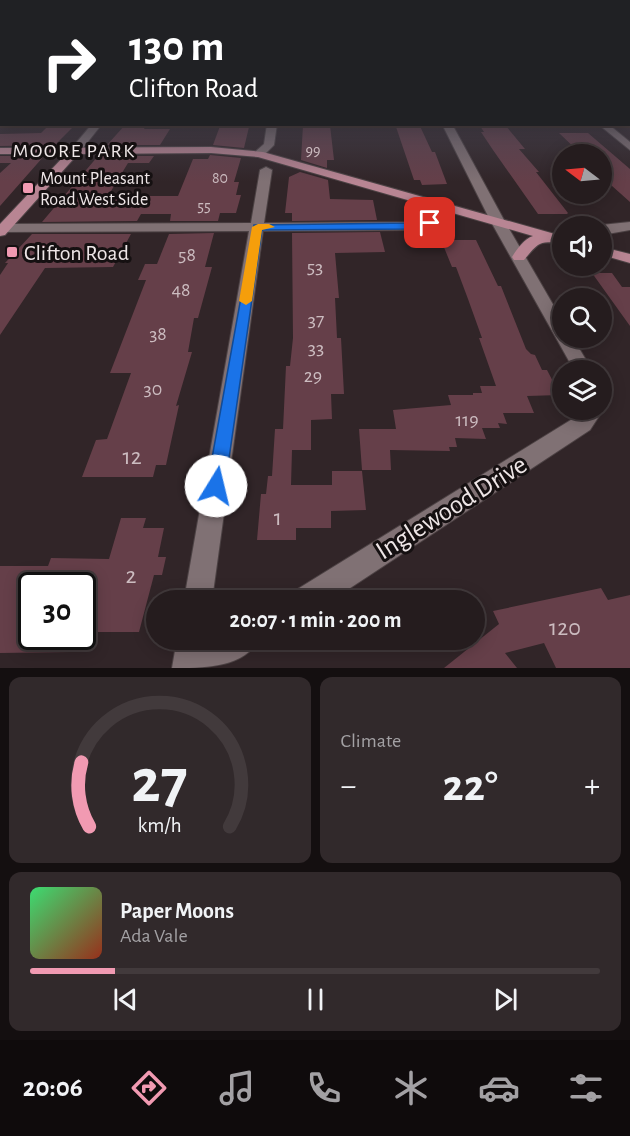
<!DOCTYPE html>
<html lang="en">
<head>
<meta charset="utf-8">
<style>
	:root { --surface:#251c1e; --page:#31292b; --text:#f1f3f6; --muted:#a3a1a4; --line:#423a3c; --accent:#f19ab2 }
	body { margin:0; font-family:"Alegreya Sans",sans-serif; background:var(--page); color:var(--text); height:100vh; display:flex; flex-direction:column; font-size:22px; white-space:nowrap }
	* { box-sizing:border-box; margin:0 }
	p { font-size:20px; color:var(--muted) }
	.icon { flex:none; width:33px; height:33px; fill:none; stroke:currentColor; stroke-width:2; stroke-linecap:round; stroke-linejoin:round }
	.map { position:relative; height:668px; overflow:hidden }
	.panel { display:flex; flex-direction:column; gap:9px; padding:9px; background:#140f10; flex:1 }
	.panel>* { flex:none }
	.banner { position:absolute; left:0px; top:0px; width:630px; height:126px; box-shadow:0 3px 15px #0003,0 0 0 2px var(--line); background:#202124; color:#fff; overflow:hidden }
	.needle { width:39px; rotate:286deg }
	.controls { position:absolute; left:552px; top:144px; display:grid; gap:12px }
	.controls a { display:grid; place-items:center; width:60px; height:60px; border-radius:50%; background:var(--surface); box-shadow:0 3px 15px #0003,0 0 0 2px var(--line); font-size:30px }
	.speed { position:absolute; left:18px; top:572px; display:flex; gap:12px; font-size:30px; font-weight:700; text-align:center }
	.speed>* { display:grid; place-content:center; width:78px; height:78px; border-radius:50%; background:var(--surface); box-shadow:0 3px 15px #0003,0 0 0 2px var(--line); line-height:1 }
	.speed .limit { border:3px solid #111; border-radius:9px; background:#fff; color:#111 }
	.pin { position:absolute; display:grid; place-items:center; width:51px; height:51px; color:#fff; margin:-26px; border-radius:12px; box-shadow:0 3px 9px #0006 }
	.me { position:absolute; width:66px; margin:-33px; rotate:9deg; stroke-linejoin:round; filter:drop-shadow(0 0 4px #0008) }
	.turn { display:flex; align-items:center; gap:21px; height:126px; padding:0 30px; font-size:27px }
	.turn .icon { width:78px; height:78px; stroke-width:2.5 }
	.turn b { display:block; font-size:42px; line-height:51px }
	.big { font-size:45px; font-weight:600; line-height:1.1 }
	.panel .widget { flex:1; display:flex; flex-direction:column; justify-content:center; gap:9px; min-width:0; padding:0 21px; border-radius:12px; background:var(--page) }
	.panel .dial { align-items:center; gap:0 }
	.dial svg { height:156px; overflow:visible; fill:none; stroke:var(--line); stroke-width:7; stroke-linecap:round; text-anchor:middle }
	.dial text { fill:var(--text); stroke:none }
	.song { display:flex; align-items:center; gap:18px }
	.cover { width:72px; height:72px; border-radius:9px; background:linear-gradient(135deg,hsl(140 70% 55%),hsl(10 70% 35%)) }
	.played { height:6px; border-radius:3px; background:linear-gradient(90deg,var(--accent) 15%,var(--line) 15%) }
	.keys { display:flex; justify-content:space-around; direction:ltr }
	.heat { display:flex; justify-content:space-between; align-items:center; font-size:33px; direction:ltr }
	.panel .tiles { flex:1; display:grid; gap:9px; grid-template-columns:1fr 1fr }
	.widget:last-child { grid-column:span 2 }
	.trip { position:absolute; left:146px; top:590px; width:339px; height:60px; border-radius:30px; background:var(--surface); box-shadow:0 3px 15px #0003,0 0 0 2px var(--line); font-weight:600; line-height:60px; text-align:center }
	.menu { display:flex; height:96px; justify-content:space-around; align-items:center; background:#0f0b0c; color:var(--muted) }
	.menu .icon { width:42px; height:42px }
	.menu .on { color:var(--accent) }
	.menu b { font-size:27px; color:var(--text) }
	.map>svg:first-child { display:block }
	.building { fill:#653f49 }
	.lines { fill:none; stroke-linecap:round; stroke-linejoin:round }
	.minor-casing { stroke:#4c4244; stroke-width:2 }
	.major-casing { stroke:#4c4244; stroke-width:2 }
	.minor { fill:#807174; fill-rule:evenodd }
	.major { fill:#b88593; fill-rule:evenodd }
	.route { fill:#1a73e8; stroke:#114b97; stroke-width:1.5 }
	.slow { fill:#f59e0b }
	.poi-dot { fill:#f19ab2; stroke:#151011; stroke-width:2 }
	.labels { text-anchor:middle; stroke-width:6; stroke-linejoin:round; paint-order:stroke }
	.far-number-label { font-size:16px; fill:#ccbcc0 }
	.far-poi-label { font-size:18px; fill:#eee6e7; stroke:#151011; text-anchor:start }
	.far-neighbourhood-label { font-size:20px; letter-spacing:1.5px; fill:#eee6e7; stroke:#151011 }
	.number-label { font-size:20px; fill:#ccbcc0 }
	.poi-label { font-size:22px; fill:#eee6e7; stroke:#151011; text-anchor:start }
	.near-number-label { font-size:24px; fill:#ccbcc0 }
	.near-street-label { font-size:27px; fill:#eee6e7; stroke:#151011 }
</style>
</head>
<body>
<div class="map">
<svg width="630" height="668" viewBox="0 0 630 668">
	<rect width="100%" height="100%" fill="#312528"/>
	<path class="building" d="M 395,124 L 419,124 L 432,152 L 435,152 L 447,184 L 422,185 L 420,180 L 414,180 Z
		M 125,125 L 146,125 L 144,129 L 170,129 L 160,145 L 107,145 Z
		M 303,125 L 330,125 L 334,160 L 327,160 L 327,168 L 301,160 Z
		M 48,126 L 73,127 L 55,145 L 0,146 L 0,134 L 41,133 Z
		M 220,126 L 249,127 L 244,148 L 213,145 Z
		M 480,126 L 506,126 L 525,149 L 519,149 L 539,172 L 536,172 L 568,213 L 567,214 L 538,214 L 493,150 L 481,132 L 484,132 Z
		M 559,133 L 588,133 L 630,169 L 630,202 L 602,177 L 602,154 L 581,154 Z
		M 210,155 L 241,158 L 234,182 L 239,182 L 236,195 L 241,195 L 236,213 L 220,213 L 218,221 L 170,221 L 171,214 L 141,214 L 137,221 L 42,222 L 98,156 L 154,156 L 149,163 L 128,163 L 108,196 L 178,196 L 193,159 L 208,159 Z
		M 0,156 L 44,156 L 0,206 L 0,173 L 11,163 L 0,163 Z
		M 300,172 L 328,180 L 330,199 L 373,200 L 377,220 L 292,221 L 292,213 L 285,213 L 289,177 Z
		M 380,232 L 385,252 L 335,253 L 339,298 L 335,298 L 337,338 L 341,338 L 344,394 L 331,394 L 332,419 L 311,420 L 311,450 L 292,450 L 291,485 L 332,485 L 332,471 L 362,471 L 366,510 L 331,511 L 331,528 L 296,528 L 296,540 L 257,540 L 261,494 L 266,494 L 268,476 L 272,476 L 275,429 L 283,429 L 286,366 L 290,366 L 293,338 L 292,233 Z
		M 214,233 L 205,267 L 212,267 L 198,318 L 194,318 L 188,352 L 192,352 L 176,406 L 179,405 L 166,465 L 156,465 L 153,477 L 82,477 L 96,440 L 107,439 L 131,373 L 110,373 L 146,280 L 138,280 L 145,264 L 157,264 L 169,234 Z
		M 32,234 L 131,234 L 113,267 L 45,268 L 0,335 L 0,275 L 8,263 L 5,263 Z
		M 441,240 L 476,240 L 498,286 L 501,286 L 526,349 L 531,354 L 535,355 L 542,370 L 547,370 L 560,395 L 527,396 L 534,413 L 503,413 L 507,424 L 498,423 L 500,428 L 482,428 L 486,439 L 455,438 L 457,447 L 449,447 L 450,451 L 390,450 L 391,470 L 362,470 L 359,429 L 396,429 L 393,410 L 451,405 L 448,395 L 473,395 L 473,393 L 482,393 L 480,386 L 496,386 L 479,338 L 482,338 L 468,299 L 456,267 L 452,267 Z
		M 592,273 L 612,273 L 622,287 L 630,287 L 630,326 Z
		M 121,518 L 146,518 L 143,528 L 164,528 L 158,557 L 166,557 L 162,575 L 154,575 L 139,632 L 82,632 L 82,585 L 32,585 L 32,636 L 76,636 L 71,652 L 0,653 L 0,566 L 48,566 L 51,558 L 109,559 Z
		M 601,588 L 608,600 L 630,595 L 630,668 L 556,668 L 544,643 L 505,653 L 517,668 L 444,668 L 499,624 L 493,611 Z"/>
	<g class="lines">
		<defs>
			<path id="minor" d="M 628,117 L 630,117 L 630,123 L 628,123 Z
				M 92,124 L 102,124 L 79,153 L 71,153 L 71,149 Z
				M 267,124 L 277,124 L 274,145 L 263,156 L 255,156 L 255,152 L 264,144 Z
				M 442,124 L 452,124 L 504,220 L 562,320 L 562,338 L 573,338 L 592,370 L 574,370 L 490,220 Z
				M 598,124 L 608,124 L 630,142 L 630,150 Z
				M 266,167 L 272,170 L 264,223 L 411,222 L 430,219 L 437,223 L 435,226 L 411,230 L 263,231 L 212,600 L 184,600 L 249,231 L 0,232 L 0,224 L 251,223 L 260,170 Z
				M 630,222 L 630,230 L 602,235 L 602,226 L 599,226 L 601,225 Z
				M 602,408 L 603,410 L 590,430 L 332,600 L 292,600 L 296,590 L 574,418 L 581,410 Z
				M 177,639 L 207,639 L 206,645 L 216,639 L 259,639 C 244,668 204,668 172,668 Z"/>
			<path id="major" d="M 211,147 L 263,152 L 562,236 L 562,244 C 540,240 539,242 524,260 L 514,260 L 512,257 C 517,249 524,239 533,236 L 258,157 L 211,153 L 78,154 L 5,235 L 0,236 L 0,224 L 66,154 L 0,154 L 0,148 Z
				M 602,247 L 630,254 L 630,263 L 602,255 Z"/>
		</defs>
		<use href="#minor" class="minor-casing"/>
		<use href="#major" class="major-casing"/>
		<use href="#minor" class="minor"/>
		<use href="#major" class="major"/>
	</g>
	<linearGradient id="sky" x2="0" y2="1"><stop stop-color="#1b1416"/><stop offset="0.49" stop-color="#484653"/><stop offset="1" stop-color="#484653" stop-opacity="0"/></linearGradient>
	<rect width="630" height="182" fill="url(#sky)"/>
	<path class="route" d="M 430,220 L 435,223 L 433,225 L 411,229 L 262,230 L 225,486 L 223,492 L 216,494 L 210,492 L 207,486 L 254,225 L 411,223 Z"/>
	<path class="slow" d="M 258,224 L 269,224 L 275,227 L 262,230 L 252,301 L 246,305 L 239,301 L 252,227 Z"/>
	<g class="poi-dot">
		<rect x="22" y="182" width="12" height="12" rx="3"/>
		<rect x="6" y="246" width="12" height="12" rx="3"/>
	</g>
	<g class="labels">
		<g class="far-number-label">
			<text x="313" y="156">99</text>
			<text x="220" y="183">80</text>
			<text x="204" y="211">55</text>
		</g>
		<g class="far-poi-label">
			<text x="40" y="184">Mount Pleasant<tspan x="40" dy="21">Road West Side</tspan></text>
		</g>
		<g class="far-neighbourhood-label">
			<text x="74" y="157">MOORE PARK</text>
		</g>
		<g class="number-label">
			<text x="187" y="261">58</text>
			<text x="315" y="273">53</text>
			<text x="181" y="296">48</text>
			<text x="316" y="326">37</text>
			<text x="158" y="340">38</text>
			<text x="316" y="354">33</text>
			<text x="313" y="382">29</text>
			<text x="153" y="395">30</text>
			<text x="467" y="426">119</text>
		</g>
		<g class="poi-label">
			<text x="24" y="260">Clifton Road</text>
		</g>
		<g class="near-number-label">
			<text x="132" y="464">12</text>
			<text x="278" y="525">1</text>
			<text x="131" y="583">2</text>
			<text x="565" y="635">120</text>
		</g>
		<g class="near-street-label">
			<text transform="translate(451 507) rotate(-32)" y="9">Inglewood Drive</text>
		</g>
	</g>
</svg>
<div class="controls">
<a><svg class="needle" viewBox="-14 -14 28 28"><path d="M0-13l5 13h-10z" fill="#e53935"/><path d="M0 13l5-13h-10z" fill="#a3a1a4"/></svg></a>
<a><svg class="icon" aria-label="sound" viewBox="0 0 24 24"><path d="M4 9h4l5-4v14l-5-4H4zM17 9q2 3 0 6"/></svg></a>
<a><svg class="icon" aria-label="search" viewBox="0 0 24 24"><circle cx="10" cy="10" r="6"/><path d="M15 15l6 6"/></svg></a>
<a><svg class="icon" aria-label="layers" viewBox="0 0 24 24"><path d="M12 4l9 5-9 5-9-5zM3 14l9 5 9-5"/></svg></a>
</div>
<div class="speed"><div class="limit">30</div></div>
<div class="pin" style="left:430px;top:223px;background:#d93025"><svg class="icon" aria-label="arrive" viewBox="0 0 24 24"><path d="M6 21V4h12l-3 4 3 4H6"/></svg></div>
<svg class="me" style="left:216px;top:486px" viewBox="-20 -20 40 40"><circle r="19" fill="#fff"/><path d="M0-13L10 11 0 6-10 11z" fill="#1a73e8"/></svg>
<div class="trip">20:07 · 1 min · 200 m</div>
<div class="banner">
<div class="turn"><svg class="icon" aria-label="right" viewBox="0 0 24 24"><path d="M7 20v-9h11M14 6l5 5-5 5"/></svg><div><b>130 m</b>Clifton Road</div></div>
</div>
</div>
<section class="panel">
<div class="tiles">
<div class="widget dial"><svg viewBox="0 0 100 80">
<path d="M14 69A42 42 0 1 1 86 69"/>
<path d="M14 69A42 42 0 0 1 10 36" stroke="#f19ab2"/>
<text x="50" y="56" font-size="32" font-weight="700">27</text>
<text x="50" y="72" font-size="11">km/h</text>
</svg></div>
<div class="widget"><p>Climate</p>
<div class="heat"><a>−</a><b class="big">22°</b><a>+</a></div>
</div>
<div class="widget">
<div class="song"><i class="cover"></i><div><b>Paper Moons</b><p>Ada Vale</p></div></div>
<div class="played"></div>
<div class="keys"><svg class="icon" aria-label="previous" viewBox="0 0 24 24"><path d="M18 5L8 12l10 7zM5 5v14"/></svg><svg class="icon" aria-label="pause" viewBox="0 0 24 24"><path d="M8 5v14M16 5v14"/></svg><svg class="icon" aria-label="next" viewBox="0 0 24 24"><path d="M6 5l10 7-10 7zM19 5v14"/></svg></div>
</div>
</div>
</section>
<nav class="menu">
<b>20:06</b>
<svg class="icon on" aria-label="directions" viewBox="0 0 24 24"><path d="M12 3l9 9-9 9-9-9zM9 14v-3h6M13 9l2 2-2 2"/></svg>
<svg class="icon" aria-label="music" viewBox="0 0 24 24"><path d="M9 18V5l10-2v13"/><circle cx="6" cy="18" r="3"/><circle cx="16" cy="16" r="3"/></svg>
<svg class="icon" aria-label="phone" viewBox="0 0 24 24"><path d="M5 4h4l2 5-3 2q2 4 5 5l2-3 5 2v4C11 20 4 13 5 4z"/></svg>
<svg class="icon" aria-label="climate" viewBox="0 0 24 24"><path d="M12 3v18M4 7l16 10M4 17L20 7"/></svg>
<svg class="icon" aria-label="car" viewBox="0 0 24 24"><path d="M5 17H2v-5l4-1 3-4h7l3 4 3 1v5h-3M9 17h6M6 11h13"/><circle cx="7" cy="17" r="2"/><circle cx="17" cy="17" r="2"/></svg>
<svg class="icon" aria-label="filters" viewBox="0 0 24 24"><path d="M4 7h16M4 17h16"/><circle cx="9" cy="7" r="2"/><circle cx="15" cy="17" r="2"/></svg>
</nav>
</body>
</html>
